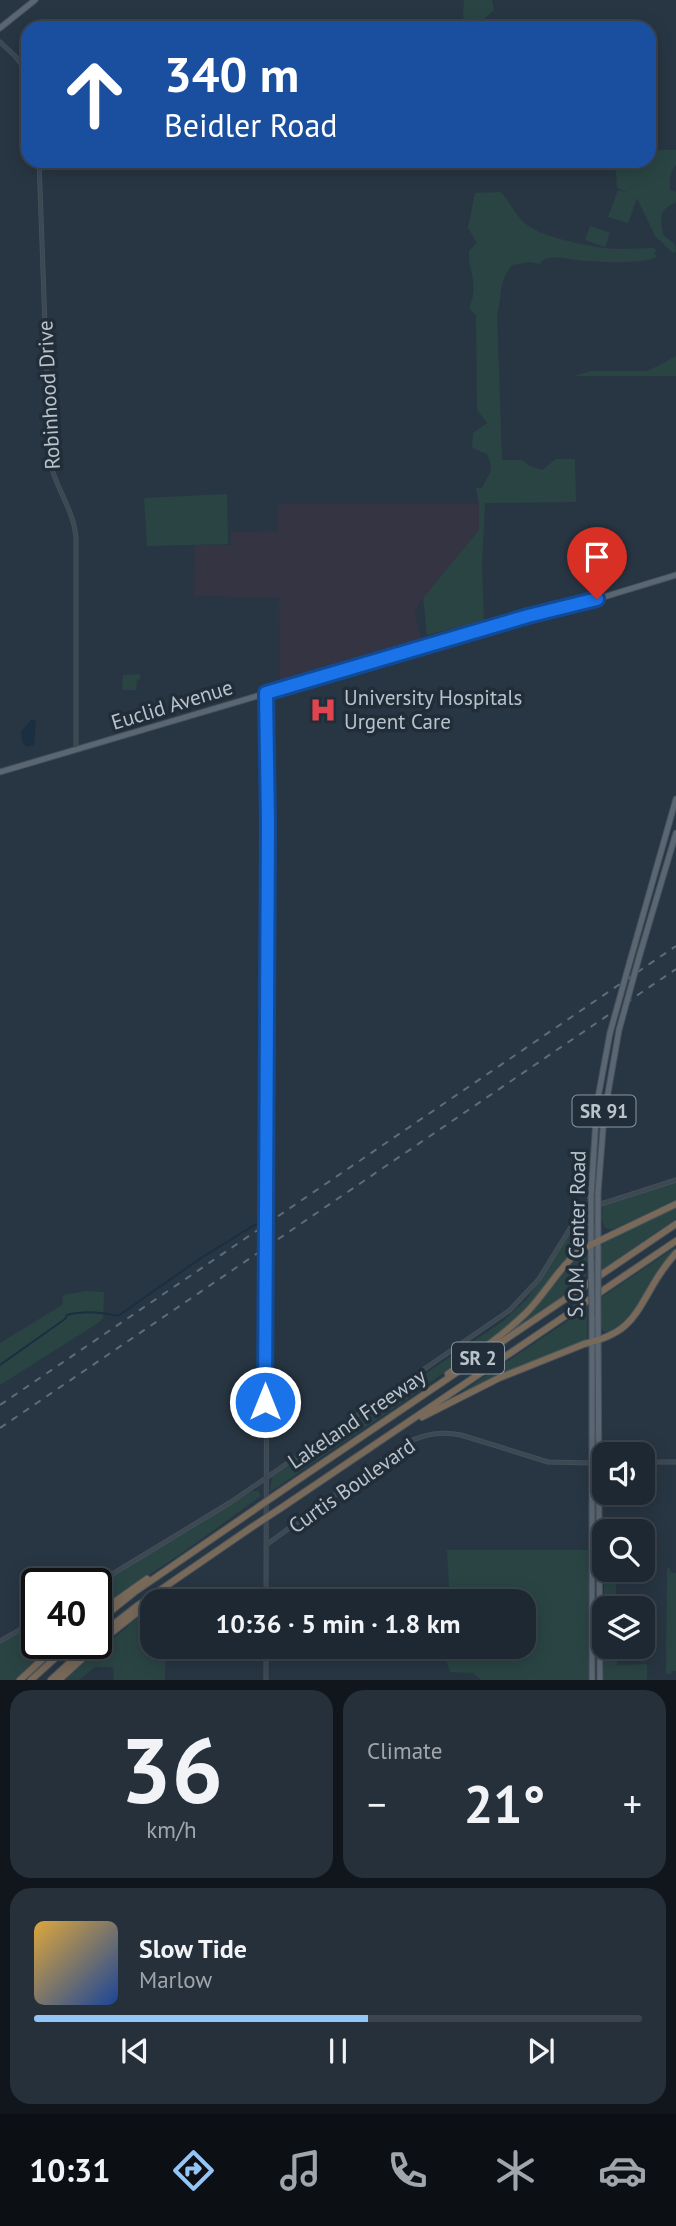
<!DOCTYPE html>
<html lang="en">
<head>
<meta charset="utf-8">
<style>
	:root { --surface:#1e2832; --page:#26303a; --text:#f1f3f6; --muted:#a1a6ac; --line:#3c444d; --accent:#94c5f7 }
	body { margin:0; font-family:"PT Sans",sans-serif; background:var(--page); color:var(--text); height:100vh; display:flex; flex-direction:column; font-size:26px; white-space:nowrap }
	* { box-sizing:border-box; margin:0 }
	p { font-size:23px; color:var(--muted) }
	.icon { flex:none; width:38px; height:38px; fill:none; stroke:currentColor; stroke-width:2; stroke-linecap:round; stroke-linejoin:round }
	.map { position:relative; height:1680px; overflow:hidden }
	.side { display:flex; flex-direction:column; gap:10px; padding:10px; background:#10161c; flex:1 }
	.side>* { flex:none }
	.banner { position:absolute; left:21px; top:21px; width:635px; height:147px; border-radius:21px; box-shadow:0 4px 18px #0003,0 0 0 2px var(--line); background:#1a4fa0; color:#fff; overflow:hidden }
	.buttons { position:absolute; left:592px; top:1442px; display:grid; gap:14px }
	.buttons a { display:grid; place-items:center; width:63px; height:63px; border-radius:14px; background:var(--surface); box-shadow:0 4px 18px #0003,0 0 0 2px var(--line); font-size:35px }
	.speed { position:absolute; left:21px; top:1568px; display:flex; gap:14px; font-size:35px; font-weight:700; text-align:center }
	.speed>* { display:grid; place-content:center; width:91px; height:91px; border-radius:50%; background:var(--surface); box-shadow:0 4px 18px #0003,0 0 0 2px var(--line); line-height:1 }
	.speed .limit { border:4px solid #111; border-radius:10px; background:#fff; color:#111 }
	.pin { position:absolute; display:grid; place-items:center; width:60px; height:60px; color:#fff; margin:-72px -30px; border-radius:50% 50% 50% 0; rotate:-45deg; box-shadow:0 0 7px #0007 }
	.pin .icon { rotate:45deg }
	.me { position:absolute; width:77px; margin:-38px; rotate:0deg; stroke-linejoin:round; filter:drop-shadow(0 0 5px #0008) }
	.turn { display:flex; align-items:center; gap:24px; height:147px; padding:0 28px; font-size:32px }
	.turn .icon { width:91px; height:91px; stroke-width:2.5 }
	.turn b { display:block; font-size:49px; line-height:60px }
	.big { font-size:52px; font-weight:800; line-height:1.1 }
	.side .card { flex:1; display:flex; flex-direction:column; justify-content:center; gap:10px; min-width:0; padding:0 24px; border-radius:21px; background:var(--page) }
	.side .dial { align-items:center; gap:0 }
	.dial b { font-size:91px; line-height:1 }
	.song { display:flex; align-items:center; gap:21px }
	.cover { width:84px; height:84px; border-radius:10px; background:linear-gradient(135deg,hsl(40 70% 55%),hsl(220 70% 35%)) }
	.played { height:7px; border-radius:4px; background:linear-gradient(90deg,var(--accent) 55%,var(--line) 55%) }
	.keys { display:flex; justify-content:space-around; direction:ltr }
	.heat { display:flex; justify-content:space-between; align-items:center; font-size:38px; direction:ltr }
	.side .tiles { flex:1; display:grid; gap:10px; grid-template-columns:1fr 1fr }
	.card:last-child { grid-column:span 2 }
	.trip { position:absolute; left:140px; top:1589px; width:396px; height:70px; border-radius:21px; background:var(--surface); box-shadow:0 4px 18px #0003,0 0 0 2px var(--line); font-weight:800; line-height:70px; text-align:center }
	.menu { display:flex; height:112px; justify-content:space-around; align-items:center; background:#0c1014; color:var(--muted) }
	.menu .icon { width:49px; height:49px }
	.menu .current { color:var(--accent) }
	.menu b { font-size:32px; color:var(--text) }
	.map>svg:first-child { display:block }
	.medical { fill:#343443 }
	.green { fill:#2a4444 }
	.water { fill:#1a2f41 }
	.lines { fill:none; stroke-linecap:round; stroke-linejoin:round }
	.stream { stroke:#1a2f41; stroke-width:2 }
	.minor-casing { stroke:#46515c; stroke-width:5 }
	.major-casing { stroke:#46515c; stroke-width:7 }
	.highway-casing { stroke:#47535d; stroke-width:8 }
	.minor { stroke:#3c4852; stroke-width:3.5 }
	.major { stroke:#5a6772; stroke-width:5 }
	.highway { stroke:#786959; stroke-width:6 }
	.rail { stroke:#5e6c79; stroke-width:2; stroke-dasharray:7 7; stroke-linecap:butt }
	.major-bridge-casing { stroke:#46515c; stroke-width:7; stroke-linecap:butt }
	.highway-bridge-casing { stroke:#47535d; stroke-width:8; stroke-linecap:butt }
	.major-bridge { stroke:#5a6772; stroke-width:5 }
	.highway-bridge { stroke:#786959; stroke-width:6 }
	.route-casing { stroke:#114b97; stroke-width:18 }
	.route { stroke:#1a73e8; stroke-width:12 }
	.labels { text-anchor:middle; stroke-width:7; stroke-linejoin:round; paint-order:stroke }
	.shield { fill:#212d38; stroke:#8b96a0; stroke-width:2 }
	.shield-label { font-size:19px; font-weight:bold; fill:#b9c3cc }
	.street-label { font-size:21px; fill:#b9c3cc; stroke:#212d38 }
	.poi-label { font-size:21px; fill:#b9c3cc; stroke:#212d38; text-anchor:start }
</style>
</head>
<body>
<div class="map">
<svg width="676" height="1680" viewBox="0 0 676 1680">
	<rect width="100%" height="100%" fill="#283643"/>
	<path class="medical" d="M 278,504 L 479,504 L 479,530 L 419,603 L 414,612 L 421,640 L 280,681 L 279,598 L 194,596 L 195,545 L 231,545 L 231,532 L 278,531 Z"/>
	<path class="green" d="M 464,0 L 492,0 L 494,10 L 484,19 L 484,28 L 474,28 L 463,17 Z
		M 649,150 L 676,150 L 676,165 C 670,171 669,182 670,190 L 676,192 L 676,202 C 657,211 661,217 663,235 L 675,244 L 676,252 L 673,253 L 655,236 L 637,198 L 628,223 L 608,217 L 618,190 L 629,193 L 617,188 L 615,161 L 649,161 Z
		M 500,192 C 511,202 515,216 527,225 C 539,236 587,246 604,248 C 620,250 637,248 653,248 L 657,250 L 654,253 L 657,257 C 637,265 599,262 577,260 C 567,259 553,255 543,260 C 542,261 541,262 539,264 L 530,262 L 512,265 C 497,284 503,294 497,315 L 502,460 L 522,460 L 530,466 L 542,470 L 556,459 L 575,459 L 576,502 L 485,503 L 482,565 L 484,621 L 427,635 L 423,598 L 479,530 L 479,504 L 476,488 L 482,488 C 488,473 496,472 487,454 L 472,448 L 473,433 L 487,423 L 477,410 L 476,315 L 469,308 C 480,282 468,274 469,251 L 477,243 L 468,228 L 475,193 Z
		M 590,226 L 610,233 L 605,247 L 585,240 Z
		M 676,356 L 676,376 L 575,376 L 590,371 L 648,371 Z
		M 227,494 L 228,544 L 147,546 L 144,498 Z
		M 140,674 L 140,679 L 137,680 L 136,690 L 122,690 L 123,675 Z
		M 676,1182 L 676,1200 L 617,1228 L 612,1230 L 604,1227 L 602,1218 L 603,1206 Z
		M 676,1207 L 676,1219 L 601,1270 L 601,1248 L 604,1242 Z
		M 586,1217 L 584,1243 L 527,1309 L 492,1338 L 407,1399 L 270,1492 L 272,1477 L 502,1322 L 527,1299 L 574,1227 Z
		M 676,1247 L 676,1250 L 629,1320 L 610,1331 L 604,1332 L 601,1326 L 602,1297 Z
		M 584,1253 L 587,1254 L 586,1280 L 518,1327 L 516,1325 L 568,1262 Z
		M 87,1291 L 104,1292 L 103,1318 L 98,1323 L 0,1385 L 0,1343 L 62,1305 L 63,1295 Z
		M 587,1308 L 587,1340 L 539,1358 L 464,1392 L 463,1391 Z
		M 252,1491 L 258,1491 L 261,1496 L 182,1553 L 96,1610 L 96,1587 Z
		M 447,1550 L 588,1550 L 588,1680 L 481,1680 L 473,1673 L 450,1672 L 447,1662 L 447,1647 L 523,1647 L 523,1601 L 450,1601 Z
		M 667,1568 L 670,1568 L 670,1572 L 676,1573 L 676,1671 L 671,1671 L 672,1674 L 666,1674 Z
		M 609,1570 L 616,1570 L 616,1608 L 604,1608 L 604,1575 Z
		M 152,1606 C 152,1620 147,1633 145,1647 L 166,1647 L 165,1680 L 114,1680 L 113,1667 L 95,1667 L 79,1680 L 64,1680 Z
		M 37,1623 L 37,1643 L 55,1643 L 15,1680 L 0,1680 L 0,1644 Z
		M 604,1647 L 616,1647 L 617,1665 L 647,1664 L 647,1680 L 604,1680 Z"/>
	<path class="water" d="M 32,719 L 36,721 L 34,745 L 28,747 L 23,744 L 21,732 Z"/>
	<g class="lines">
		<path class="stream" d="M 0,1365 L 65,1319 L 67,1315 C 84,1310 101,1312 118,1316 L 201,1258 L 261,1221"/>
		<defs>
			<path id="minor" d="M 0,42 L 15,56 L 28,73
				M 39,161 L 50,462 C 56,489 74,510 76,538 L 76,748
				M 266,693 L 268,824 L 266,1601
				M 598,1205 L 676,1180
				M 642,1462 L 676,1462
				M 266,1545 L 408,1442 C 426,1434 441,1431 461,1435 L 548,1462 L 592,1463
				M 96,1584 L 231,1502 L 510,1310 L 539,1279 L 571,1227 L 592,1209
				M 0,1641 L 37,1620
				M 266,1647 L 266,1680"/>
			<path id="major" d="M 0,28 L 35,0
				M 0,772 L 467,634 L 597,599 L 676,575
				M 640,954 L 676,833
				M 630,961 L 676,799
				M 598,1193 L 604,1116 L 619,1030
				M 591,1197 L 597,1103 L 610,1033
				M 591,1224 L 591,1259
				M 598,1254 L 598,1218
				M 592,1308 L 592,1680
				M 598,1316 L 600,1680"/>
			<path id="highway" d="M 448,1374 C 475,1355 502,1336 526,1313 C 546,1293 559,1267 580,1250 L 676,1204
				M 422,1417 L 499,1378 L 584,1344 C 631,1333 634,1316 656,1280 C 662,1270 669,1261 676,1253
				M 280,1492 L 676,1224
				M 281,1508 L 676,1241
				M 96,1615 L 147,1579
				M 96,1623 L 136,1591 L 251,1512
				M 96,1638 L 137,1606 L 252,1527
				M 20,1680 L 60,1643
				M 31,1680 L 72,1643
				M 51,1680 L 91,1643
				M 59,1680 L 106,1637 L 152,1601"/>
		</defs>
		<use href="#minor" class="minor-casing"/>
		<use href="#major" class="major-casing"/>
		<use href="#highway" class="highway-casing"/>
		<use href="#minor" class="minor"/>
		<use href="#major" class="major"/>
		<use href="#highway" class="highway"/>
		<path class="rail" d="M 0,1405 L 676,946
			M 0,1428 L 676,969"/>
		<defs>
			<path id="major-bridge" d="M 619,1030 L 640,954
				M 610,1033 L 630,961
				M 598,1218 L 598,1193
				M 591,1224 L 591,1197
				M 598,1254 L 598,1316
				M 591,1259 L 592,1308"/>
			<path id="highway-bridge" d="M 251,1512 L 280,1492
				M 252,1527 L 281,1508"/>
		</defs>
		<use href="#major-bridge" class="major-bridge-casing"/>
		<use href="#highway-bridge" class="highway-bridge-casing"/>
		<use href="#major-bridge" class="major-bridge"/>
		<use href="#highway-bridge" class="highway-bridge"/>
	</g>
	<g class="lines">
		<defs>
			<path id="route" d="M 265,1402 L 268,824 L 266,693 L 528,616 L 597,599"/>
		</defs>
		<use href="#route" class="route-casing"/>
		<use href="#route" class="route"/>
	</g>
	<defs>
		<symbol id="hospital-bare" viewBox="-9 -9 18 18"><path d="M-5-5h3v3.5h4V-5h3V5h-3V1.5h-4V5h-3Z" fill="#e0444e" stroke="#212d38" stroke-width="2.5" paint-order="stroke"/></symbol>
	</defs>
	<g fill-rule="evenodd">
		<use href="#hospital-bare" x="304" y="691" width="38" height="38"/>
	</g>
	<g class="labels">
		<g class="shield">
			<rect x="572.5" y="1095.5" width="63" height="31" rx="5"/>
			<rect x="452" y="1342.5" width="52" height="31" rx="5"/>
		</g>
		<g class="shield-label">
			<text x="604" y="1118">SR 91</text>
			<text x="478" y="1365">SR 2</text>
		</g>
		<g class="street-label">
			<text transform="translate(49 395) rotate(-93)" y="7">Robinhood Drive</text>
			<text transform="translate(172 705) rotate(-17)" y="7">Euclid Avenue</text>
			<text transform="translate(577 1234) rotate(-89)" y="7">S.O.M. Center Road</text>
			<text transform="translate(357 1419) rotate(-34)" y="7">Lakeland Freeway</text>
			<text transform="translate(352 1486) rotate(-35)" y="7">Curtis Boulevard</text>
		</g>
		<g class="poi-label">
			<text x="344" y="705">University Hospitals<tspan x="344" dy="24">Urgent Care</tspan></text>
		</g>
	</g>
</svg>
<div class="buttons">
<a><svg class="icon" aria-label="sound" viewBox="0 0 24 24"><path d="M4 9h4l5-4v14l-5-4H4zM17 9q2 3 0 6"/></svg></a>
<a><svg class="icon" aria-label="search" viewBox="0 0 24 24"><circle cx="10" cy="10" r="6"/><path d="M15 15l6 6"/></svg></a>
<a><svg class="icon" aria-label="layers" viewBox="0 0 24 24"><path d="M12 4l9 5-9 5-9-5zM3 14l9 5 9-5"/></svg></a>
</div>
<div class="speed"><div class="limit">40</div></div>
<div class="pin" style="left:597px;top:599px;background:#d93025"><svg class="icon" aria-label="arrive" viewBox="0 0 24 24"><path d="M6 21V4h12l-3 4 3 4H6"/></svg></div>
<svg class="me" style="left:265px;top:1402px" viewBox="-20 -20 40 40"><circle r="17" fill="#1a73e8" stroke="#fff" stroke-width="3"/><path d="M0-11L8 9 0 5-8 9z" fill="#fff"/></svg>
<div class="trip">10:36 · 5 min · 1.8 km</div>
<div class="banner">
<div class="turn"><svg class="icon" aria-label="ahead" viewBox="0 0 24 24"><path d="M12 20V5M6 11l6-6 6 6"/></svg><div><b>340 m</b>Beidler Road</div></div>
</div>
</div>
<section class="side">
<div class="tiles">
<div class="card dial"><b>36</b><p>km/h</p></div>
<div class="card"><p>Climate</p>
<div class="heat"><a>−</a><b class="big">21°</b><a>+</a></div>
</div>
<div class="card">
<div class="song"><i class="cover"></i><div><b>Slow Tide</b><p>Marlow</p></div></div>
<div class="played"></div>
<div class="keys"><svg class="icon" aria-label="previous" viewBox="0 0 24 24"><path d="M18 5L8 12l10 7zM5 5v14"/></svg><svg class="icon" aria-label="pause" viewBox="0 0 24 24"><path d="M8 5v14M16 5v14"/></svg><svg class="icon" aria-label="next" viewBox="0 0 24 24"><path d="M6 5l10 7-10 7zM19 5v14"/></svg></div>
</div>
</div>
</section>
<nav class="menu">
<b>10:31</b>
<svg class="icon current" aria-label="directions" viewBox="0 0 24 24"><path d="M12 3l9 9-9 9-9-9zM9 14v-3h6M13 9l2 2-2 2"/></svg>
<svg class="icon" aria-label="music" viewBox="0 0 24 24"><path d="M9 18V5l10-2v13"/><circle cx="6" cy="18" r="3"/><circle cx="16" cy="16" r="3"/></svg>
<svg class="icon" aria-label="phone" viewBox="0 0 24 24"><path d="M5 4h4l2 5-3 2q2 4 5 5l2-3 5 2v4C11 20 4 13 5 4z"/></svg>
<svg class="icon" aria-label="climate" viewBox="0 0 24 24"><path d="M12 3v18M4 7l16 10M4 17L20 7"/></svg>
<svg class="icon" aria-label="car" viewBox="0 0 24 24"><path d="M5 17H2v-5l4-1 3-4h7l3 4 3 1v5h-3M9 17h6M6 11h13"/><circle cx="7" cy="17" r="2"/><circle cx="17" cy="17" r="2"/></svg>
</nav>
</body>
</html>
